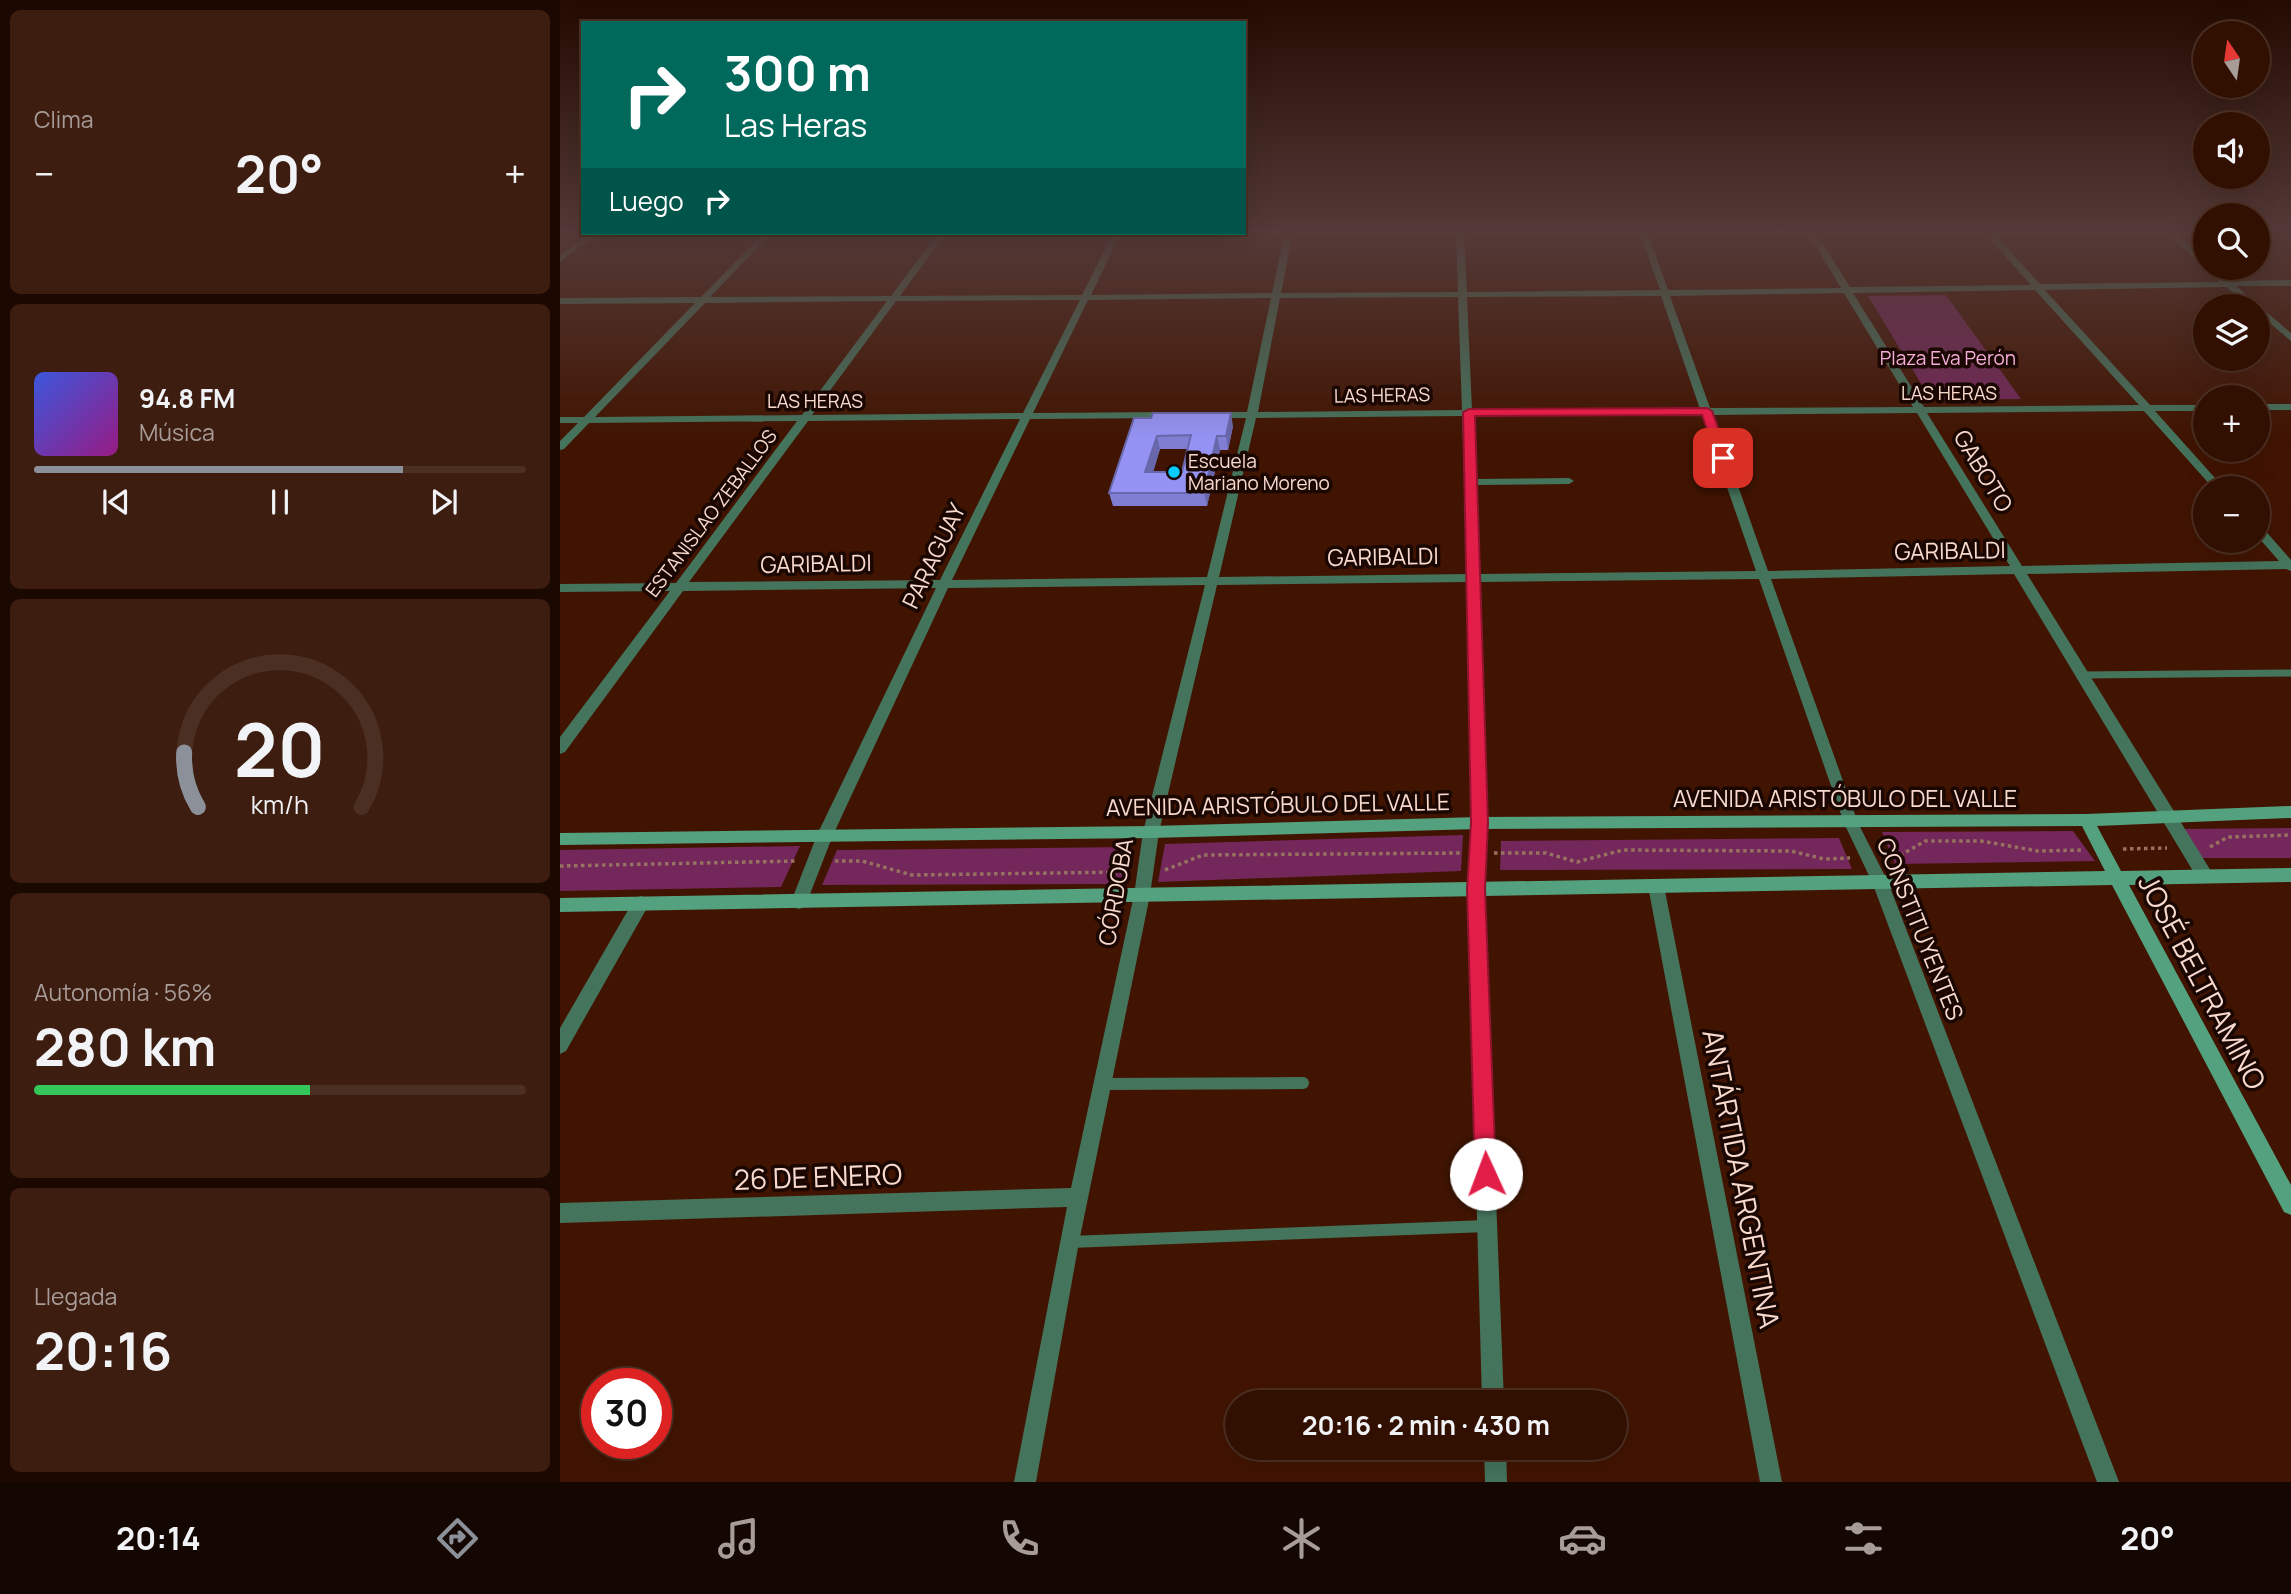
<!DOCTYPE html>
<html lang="es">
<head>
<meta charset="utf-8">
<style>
	:root { --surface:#310f01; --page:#3d1d10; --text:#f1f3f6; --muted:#a89c99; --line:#4c2f23; --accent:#8c9099 }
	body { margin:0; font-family:Manrope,sans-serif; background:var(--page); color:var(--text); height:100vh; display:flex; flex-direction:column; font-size:26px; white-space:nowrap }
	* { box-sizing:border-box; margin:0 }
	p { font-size:23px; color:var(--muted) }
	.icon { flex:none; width:38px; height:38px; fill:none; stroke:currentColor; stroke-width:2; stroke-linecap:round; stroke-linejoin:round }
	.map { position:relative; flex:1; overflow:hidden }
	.panel { display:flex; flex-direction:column; gap:10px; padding:10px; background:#1b0801; width:560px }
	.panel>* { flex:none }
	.banner { position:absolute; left:21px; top:21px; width:665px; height:214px; border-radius:0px; box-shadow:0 7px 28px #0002,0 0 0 2px var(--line); background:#00695c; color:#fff; overflow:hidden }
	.needle { width:46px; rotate:347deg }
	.buttons { position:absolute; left:1633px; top:21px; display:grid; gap:14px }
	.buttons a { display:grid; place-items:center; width:77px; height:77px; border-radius:50%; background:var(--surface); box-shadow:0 7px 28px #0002,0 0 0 2px var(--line); font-size:35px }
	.speed { position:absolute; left:21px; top:1368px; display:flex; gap:14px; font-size:35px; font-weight:700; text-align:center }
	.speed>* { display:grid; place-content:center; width:91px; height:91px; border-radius:50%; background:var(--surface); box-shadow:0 7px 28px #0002,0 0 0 2px var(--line); line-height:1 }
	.speed .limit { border:10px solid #d22; background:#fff; color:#111 }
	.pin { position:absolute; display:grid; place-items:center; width:60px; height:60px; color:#fff; margin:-30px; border-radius:14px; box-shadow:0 4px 10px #0006 }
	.me { position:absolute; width:77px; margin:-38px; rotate:358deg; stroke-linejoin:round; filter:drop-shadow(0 0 5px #0008) }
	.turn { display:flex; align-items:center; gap:24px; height:147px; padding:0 28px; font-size:32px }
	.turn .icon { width:91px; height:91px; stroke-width:2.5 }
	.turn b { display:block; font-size:49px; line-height:60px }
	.then { display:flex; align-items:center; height:66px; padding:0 28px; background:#0003; gap:14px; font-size:26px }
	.big { font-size:52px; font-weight:700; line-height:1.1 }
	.panel .card { flex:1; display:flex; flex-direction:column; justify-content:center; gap:10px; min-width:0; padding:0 24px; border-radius:10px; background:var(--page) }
	.panel .dial { align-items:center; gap:0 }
	.dial svg { height:182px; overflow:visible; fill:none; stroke:var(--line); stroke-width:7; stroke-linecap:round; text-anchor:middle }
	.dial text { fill:var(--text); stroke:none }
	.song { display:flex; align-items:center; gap:21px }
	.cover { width:84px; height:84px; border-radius:10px; background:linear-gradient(135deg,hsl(230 70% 55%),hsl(310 70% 35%)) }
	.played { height:7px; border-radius:4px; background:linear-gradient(90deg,var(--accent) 75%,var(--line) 75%) }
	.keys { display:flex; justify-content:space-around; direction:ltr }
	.heat { display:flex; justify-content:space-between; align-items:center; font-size:38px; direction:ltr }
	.charge { height:10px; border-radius:5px; background:linear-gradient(90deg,#34c759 56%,var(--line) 0) }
	.trip { position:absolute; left:665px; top:1390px; width:402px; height:70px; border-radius:35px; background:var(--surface); box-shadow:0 7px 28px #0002,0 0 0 2px var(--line); font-weight:700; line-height:70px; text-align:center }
	.tab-bar { display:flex; height:112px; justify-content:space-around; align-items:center; background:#140600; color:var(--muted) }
	.tab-bar .icon { width:49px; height:49px }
	.tab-bar .current { color:var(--accent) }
	.tab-bar b { font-size:32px; color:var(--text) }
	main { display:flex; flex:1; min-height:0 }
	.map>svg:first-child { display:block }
	.green { fill:#73275a }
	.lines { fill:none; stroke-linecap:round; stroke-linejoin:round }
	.path { stroke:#977161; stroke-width:3.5; stroke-dasharray:3.5 3.5; stroke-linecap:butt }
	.lane-far1 { stroke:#45745d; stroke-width:7 }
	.lane { stroke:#45745d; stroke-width:12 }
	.street { fill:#45745d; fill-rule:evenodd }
	.secondary { fill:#53a17e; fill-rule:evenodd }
	.wall { fill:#7f7ed2; fill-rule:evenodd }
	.shaded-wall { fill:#6867ab }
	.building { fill:#9493f4; stroke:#6867ab; stroke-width:2; fill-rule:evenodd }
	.route { fill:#e11d48; stroke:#92132f; stroke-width:2 }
	.poi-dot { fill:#08cbfa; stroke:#1a0702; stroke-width:2.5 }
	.labels { text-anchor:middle; stroke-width:7; stroke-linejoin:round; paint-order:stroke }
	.far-park-label { font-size:19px; fill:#f6add9; stroke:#1a0702 }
	.far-street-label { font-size:19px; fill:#f8d9cd; stroke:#1a0702 }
	.far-poi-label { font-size:19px; fill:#f8d9cd; stroke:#1a0702; text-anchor:start }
	.street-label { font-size:23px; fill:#f8d9cd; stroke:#1a0702 }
	.near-street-label { font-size:28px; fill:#f8d9cd; stroke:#1a0702 }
</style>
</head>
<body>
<main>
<section class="panel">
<div class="card"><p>Clima</p>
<div class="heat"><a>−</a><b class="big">20°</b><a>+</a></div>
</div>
<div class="card">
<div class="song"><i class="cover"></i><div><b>94.8 FM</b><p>Música</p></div></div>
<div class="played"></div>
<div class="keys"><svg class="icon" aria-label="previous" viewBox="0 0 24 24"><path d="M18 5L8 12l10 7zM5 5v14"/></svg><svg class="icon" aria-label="pause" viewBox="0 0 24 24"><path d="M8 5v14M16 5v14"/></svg><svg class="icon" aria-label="next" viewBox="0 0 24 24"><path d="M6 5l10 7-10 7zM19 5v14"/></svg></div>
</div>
<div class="card dial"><svg viewBox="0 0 100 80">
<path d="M14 69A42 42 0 1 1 86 69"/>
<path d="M14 69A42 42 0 0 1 8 45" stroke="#8c9099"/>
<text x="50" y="56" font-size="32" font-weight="700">20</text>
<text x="50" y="72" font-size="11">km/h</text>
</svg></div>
<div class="card"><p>Autonomía · 56%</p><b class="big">280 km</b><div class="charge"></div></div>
<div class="card"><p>Llegada</p><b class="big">20:16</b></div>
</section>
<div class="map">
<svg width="1731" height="1482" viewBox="0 0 1731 1482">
	<rect width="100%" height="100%" fill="#411401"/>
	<path class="green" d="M 1386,295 L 1461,399 L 1371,400 L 1308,296 Z
		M 1731,828 L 1731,858 L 1639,858 L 1624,829 Z
		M 1513,831 L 1535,861 L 1335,864 L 1322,832 Z
		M 903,835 L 901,871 L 598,882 L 605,844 Z
		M 1279,838 L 1292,869 L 940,870 L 941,841 Z
		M 240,846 L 221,887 L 0,891 L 0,850 Z
		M 570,847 L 562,884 L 262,885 L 277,850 Z"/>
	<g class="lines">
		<path class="path" d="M 1650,847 L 1668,837 L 1731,835
			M 1563,849 L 1607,848
			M 934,853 L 986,853 L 1017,862 L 1063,850 L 1231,851 L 1264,859 L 1290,858
			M 1326,856 L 1341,855 L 1365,841 L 1421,841 L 1478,851 L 1523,850
			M 275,861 L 302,861 L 352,875 L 566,872
			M 0,866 L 236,861
			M 605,870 L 643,855 L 902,853"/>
		<path class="lane-far1" d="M 1523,675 L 1731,673"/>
		<path class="lane" d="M 543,1084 L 743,1083
			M 510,1242 L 927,1226"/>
		<path class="street" d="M 725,231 L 733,231 L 721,293 L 898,292 L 896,231 L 904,231 L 907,292 L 1100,290 L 1079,231 L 1087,231 L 1108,290 L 1281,288 L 1247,231 L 1255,231 L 1290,287 L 1471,285 L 1423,231 L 1432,231 L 1480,284 L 1660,282 L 1646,270 L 1645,268 L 1654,268 L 1670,281 L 1731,280 L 1731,286 L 1676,286 L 1731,333 L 1731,341 L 1698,313 L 1698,306 L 1689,306 L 1666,287 L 1485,290 L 1590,405 L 1645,405 L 1645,411 L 1595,411 L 1664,488 L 1653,488 L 1584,411 L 1367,413 L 1462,566 L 1719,561 L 1698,537 L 1698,526 L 1702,527 L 1731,560 L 1731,571 L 1726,569 L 1467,574 L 1651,871 L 1653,876 L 1651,881 L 1645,883 L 1639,881 L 1454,574 L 1211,579 L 1298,823 L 1328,882 L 1559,1482 L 1537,1482 L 1312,882 L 1284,823 L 1199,579 L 920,582 L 926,823 L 924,889 L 944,1402 L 922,1402 L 908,889 L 912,823 L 908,582 L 657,585 L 599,832 L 590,895 L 519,1242 L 476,1482 L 454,1482 L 507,1207 L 0,1223 L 0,1203 L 511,1188 L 574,895 L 583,832 L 645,585 L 388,588 L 273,835 L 245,907 L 239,909 L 233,907 L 231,902 L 257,835 L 376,588 L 123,591 L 5,752 L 0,754 L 0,737 L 110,591 L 0,592 L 0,584 L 116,583 L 237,421 L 29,423 L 4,449 L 0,450 L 0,441 L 18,423 L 0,423 L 0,417 L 24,417 L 135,303 L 0,304 L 0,298 L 141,297 L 204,233 L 212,233 L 150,297 L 331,296 L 378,233 L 386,233 L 340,296 L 522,295 L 553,233 L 561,233 L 531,295 L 712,293 ZM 1475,290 L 1579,405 L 1364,407 L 1293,293 ZM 1284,293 L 1353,407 L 1150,408 L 1110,296 ZM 1101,296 L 1140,409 L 912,410 L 907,297 ZM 898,297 L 902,410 L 698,412 L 720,298 ZM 711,298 L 687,412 L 652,412 L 647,415 L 652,418 L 686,418 L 647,577 L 392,580 L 470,419 L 611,418 L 616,415 L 611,412 L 473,413 L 528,300 ZM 520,300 L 463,413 L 252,415 L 336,301 ZM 327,301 L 242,415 L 35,417 L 145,303 ZM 1357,413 L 1450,566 L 1208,571 L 1153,415 ZM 1142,415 L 1196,571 L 920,574 L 916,485 L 1009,484 L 1014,481 L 1009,478 L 915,479 L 913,416 ZM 902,416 L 908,574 L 659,577 L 696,418 ZM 460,419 L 380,580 L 129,582 L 248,421 Z
			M 1603,231 L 1612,231 L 1645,260 L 1645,267 Z
			M 30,233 L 39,233 L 0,262 L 0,256 Z
			M 1698,404 L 1731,404 L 1731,410 L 1698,410 Z
			M 1096,879 L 1102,881 L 1104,886 L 1222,1482 L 1200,1482 L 1088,886 L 1090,881 Z
			M 81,896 L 87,898 L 89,903 L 87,908 L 6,1051 L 0,1054 L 0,1028 L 75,898 Z
			M 924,1447 L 946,1447 L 947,1482 L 925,1482 Z"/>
		<path class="secondary" d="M 1731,806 L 1731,818 L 1537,826 L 1561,871 L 1731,868 L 1731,882 L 1569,885 L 1731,1185 L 1731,1215 L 1724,1212 L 1552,885 L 0,912 L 0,898 L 1545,871 L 1522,826 L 919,829 L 591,838 L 0,845 L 0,833 L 591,826 L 919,817 L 1526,814 Z"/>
	</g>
	<path class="wall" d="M 591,418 L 673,426 L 668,450 L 660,450 L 647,506 L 553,506 L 549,493 ZM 600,449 L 628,449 L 622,472 L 593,472 Z"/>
	<path class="shaded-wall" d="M 671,413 L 673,426 L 668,450 L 666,436 Z
		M 597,436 L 600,449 L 589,486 L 585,472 Z
		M 657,436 L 660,450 L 647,506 L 644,493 Z"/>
	<path class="building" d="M 593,413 L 671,413 L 666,436 L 657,436 L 644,493 L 549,493 L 574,418 L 591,418 ZM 631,435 L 622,472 L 585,472 L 597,436 Z"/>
	<linearGradient id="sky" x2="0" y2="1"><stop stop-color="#240b01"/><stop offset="0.53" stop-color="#543a38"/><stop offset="1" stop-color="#543a38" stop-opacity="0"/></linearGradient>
	<rect width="1731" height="439" fill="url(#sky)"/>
	<path class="route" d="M 1147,408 L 1152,411 L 1169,458 L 1168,460 L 1157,458 L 1142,415 L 915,416 L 928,823 L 925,889 L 936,1174 L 933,1182 L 926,1185 L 918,1182 L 915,1174 L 907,889 L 911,823 L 903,412 L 909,409 Z"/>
	<circle class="poi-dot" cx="614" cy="472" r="7"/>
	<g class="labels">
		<g class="far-park-label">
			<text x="1388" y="365">Plaza Eva Perón</text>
		</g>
		<g class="far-street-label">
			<text x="1389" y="400">LAS HERAS</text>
			<text transform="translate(822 395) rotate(-1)" y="7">LAS HERAS</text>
			<text x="255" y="408">LAS HERAS</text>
			<text transform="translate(151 513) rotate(-53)" y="7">ESTANISLAO ZEBALLOS</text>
		</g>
		<g class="far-poi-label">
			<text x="628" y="468">Escuela<tspan x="628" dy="22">Mariano Moreno</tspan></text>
		</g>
		<g class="street-label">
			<text transform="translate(1423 471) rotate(59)" y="8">GABOTO</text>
			<text transform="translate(1390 551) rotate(-1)" y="8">GARIBALDI</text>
			<text transform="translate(374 556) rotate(-64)" y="8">PARAGUAY</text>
			<text transform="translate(823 557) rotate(-1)" y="8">GARIBALDI</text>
			<text transform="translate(256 564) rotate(-1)" y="8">GARIBALDI</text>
			<text x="1285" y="807">AVENIDA ARISTÓBULO DEL VALLE</text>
			<text transform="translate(718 805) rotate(-1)" y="8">AVENIDA ARISTÓBULO DEL VALLE</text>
			<text transform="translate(556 892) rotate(-80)" y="8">CÓRDOBA</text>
			<text transform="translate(1360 929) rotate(68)" y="8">CONSTITUYENTES</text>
		</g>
		<g class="near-street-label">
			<text transform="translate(1642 982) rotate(62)" y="10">JOSÉ BELTRAMINO</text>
			<text transform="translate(258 1177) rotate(-2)" y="10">26 DE ENERO</text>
			<text transform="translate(1181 1179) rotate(79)" y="10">ANTÁRTIDA ARGENTINA</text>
		</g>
	</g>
</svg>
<div class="buttons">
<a><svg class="needle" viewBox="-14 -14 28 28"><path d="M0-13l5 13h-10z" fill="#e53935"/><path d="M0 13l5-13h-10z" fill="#a89c99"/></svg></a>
<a><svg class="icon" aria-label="sound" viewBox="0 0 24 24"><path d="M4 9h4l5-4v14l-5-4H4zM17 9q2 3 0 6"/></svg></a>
<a><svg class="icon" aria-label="search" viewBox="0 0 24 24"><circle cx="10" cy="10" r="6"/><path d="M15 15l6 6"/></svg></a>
<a><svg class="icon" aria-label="layers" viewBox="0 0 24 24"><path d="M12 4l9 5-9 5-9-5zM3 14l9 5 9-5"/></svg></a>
<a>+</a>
<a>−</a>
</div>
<div class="speed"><div class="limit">30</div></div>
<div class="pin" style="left:1163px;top:458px;background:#d93025"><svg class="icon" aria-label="arrive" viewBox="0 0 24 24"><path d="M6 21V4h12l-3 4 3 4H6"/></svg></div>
<svg class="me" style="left:926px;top:1174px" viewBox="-20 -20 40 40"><circle r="19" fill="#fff"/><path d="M0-13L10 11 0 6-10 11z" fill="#e11d48"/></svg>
<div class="trip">20:16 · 2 min · 430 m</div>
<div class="banner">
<div class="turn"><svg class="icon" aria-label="right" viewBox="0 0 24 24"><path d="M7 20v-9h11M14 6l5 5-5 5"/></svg><div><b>300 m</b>Las Heras</div></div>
<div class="then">Luego<svg class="icon" aria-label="right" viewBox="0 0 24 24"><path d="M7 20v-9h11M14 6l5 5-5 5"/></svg></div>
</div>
</div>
</main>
<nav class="tab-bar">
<b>20:14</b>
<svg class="icon current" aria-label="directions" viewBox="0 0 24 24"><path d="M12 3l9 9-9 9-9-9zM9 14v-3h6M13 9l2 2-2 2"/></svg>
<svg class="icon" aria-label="music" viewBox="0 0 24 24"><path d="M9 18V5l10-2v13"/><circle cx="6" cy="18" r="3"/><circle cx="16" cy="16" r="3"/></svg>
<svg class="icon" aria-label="phone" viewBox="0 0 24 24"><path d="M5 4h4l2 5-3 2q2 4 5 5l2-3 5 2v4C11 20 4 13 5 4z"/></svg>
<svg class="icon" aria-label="climate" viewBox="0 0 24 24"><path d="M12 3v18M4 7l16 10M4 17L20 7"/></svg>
<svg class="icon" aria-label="car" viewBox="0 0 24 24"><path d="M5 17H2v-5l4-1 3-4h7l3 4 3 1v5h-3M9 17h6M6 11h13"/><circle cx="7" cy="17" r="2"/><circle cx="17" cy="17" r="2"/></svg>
<svg class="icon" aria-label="filters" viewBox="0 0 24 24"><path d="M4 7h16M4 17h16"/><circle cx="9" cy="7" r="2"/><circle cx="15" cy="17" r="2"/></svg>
<b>20°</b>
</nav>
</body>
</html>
